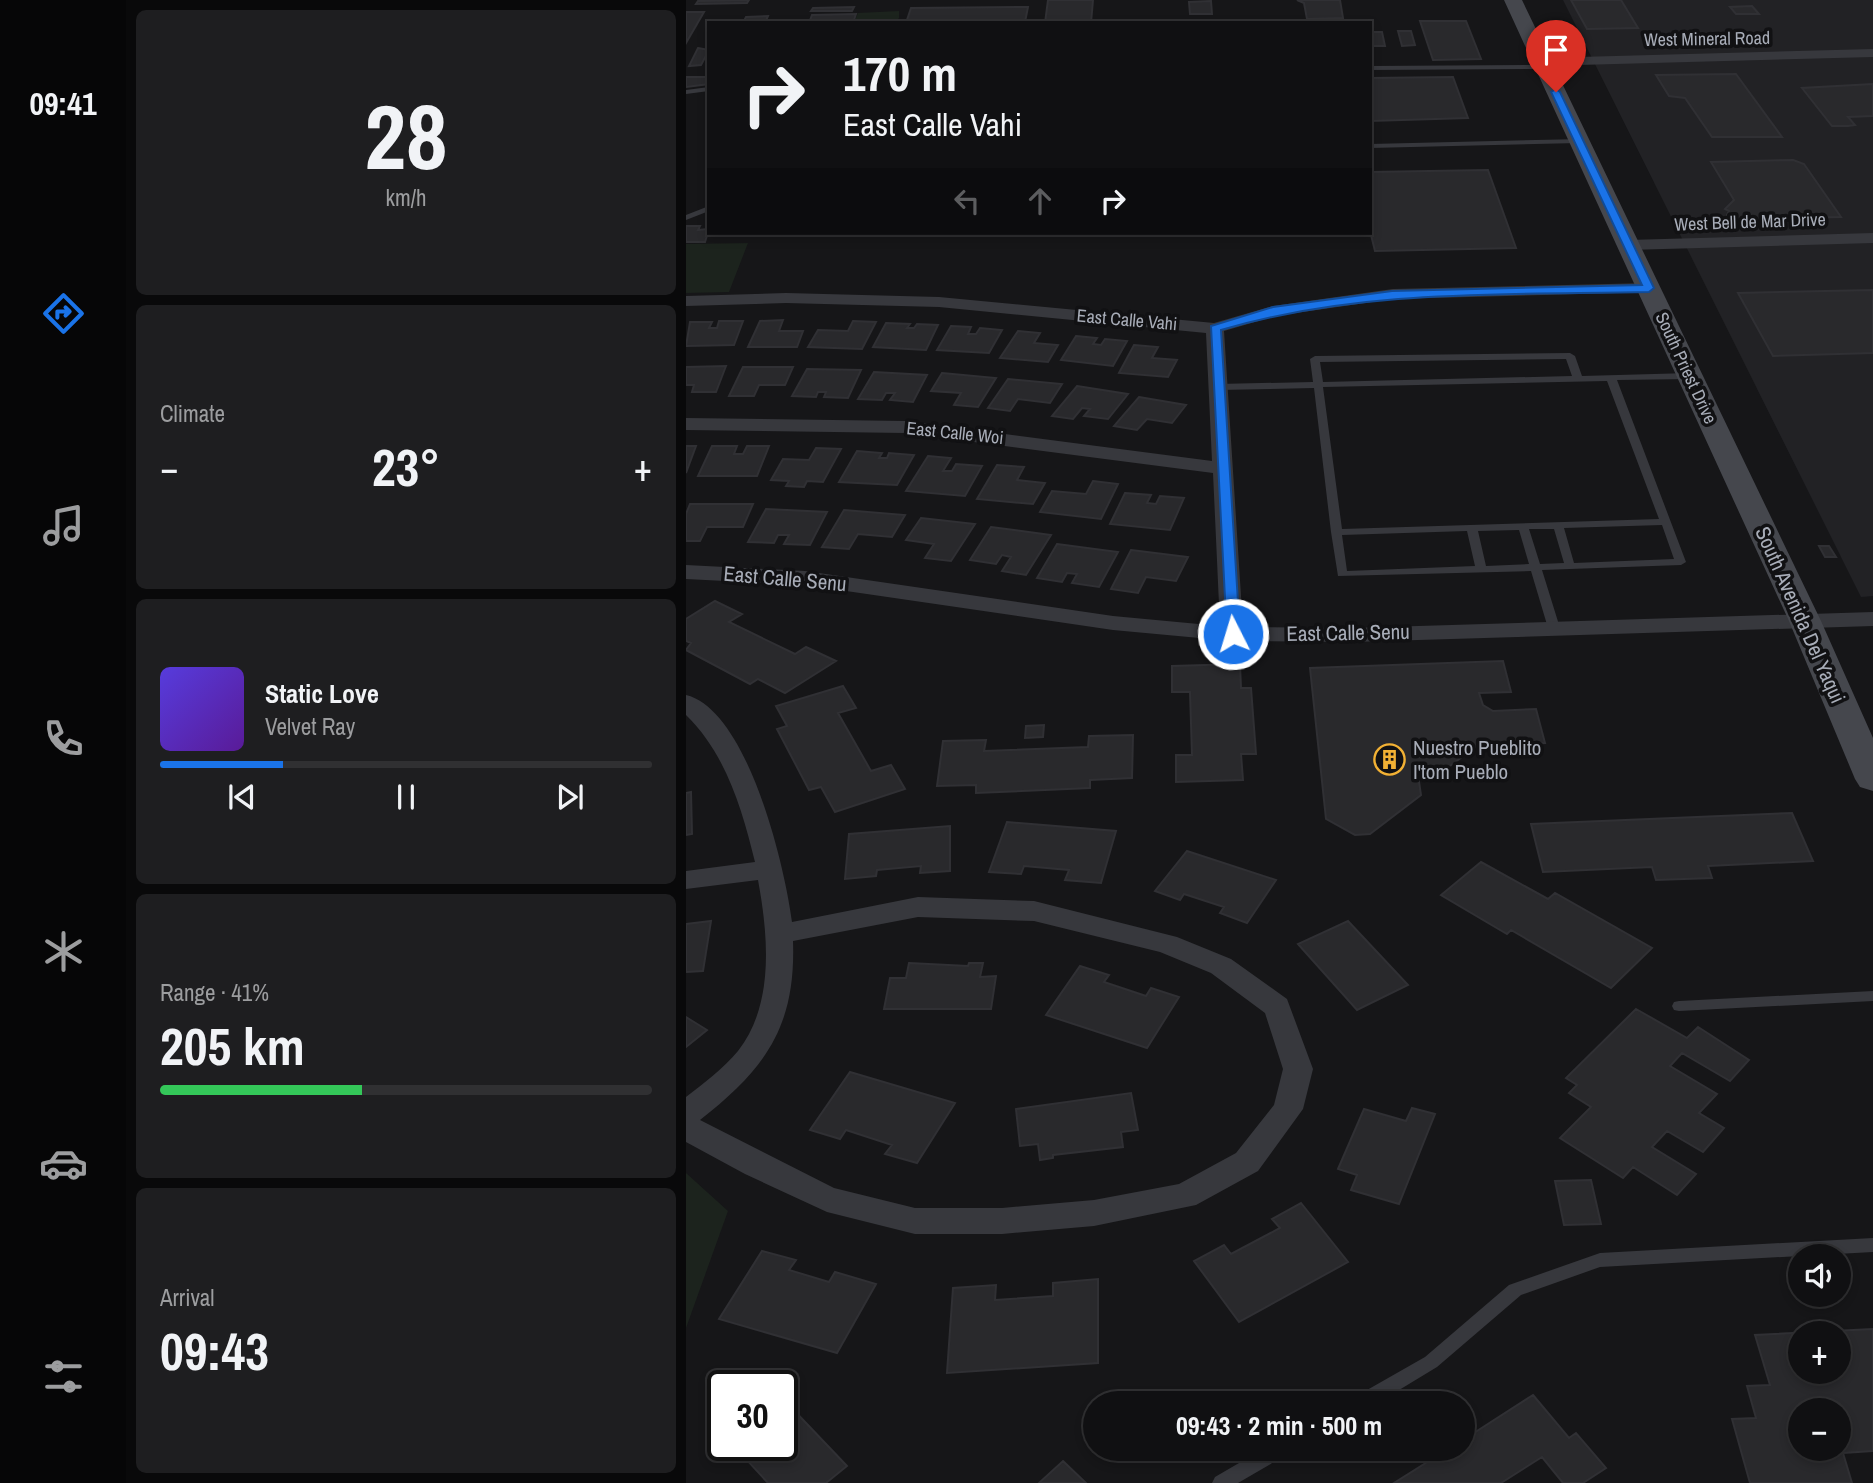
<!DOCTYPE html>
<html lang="en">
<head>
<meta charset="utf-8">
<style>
	:root { --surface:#101012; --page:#1e1e20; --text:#f1f3f6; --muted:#9c9d9f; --line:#303032; --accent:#1a73e8 }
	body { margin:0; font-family:"Archivo Narrow",sans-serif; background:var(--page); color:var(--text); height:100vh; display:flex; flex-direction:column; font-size:26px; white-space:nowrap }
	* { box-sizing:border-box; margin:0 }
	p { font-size:23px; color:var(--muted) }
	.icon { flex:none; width:38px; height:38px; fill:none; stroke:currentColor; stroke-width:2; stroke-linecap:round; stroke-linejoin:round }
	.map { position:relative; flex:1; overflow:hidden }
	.drawer { display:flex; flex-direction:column; gap:10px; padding:10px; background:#09090a; width:560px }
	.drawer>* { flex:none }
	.banner { position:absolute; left:21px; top:21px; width:665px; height:214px; border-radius:0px; box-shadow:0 4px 10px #0003,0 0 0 2px var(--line); background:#101012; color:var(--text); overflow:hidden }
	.buttons { position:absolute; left:1102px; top:1244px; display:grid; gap:14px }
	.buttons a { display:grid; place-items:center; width:63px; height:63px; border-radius:50%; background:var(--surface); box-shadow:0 4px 10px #0003,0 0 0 2px var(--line); font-size:35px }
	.speed { position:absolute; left:21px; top:1370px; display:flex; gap:14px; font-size:35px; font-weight:700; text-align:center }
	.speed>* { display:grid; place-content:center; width:91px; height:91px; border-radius:50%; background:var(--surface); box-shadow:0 4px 10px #0003,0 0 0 2px var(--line); line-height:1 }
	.speed .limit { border:4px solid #111; border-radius:10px; background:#fff; color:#111 }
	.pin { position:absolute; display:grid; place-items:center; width:60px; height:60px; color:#fff; margin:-72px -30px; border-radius:50% 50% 50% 0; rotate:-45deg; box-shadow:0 0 7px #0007 }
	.pin .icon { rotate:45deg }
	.me { position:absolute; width:77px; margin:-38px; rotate:355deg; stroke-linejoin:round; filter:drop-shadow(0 0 5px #0008) }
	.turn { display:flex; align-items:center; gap:24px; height:147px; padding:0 21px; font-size:32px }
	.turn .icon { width:91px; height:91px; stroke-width:2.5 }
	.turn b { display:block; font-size:49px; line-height:60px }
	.lanes { display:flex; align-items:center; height:66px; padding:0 21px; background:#0003; justify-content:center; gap:35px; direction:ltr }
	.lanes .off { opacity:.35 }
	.big { font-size:52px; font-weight:800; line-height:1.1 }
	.drawer .card { flex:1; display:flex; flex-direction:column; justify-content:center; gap:10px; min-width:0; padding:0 24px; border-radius:10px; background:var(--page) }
	.drawer .dial { align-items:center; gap:0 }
	.dial b { font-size:91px; line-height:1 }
	.song { display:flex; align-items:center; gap:21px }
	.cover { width:84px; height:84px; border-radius:10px; background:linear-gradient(135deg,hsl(250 70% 55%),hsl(270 70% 35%)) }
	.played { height:7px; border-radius:4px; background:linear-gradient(90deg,var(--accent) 25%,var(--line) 25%) }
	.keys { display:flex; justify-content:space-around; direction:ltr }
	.heat { display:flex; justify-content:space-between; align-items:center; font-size:38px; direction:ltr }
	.charge { height:10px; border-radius:5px; background:linear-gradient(90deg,#34c759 41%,var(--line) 0) }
	.trip { position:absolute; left:397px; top:1391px; width:392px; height:70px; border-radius:35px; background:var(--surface); box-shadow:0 4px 10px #0003,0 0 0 2px var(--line); font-weight:800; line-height:70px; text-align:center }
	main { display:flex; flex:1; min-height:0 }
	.dock { display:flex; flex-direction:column; width:126px; justify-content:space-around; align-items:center; background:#060607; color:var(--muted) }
	.dock .icon { width:49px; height:49px }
	.dock .current { color:var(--accent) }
	.dock b { font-size:32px; color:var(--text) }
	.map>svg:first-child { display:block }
	.built { fill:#222225 }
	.green { fill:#1c231d }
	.building { fill:#29292c; stroke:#303034; stroke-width:2; fill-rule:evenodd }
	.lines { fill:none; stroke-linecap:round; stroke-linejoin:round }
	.lane { fill:#37383d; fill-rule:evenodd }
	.street { fill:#37383d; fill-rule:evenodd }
	.secondary { fill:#45474d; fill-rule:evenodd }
	.route { fill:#1a73e8; stroke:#114b97; stroke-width:2 }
	.labels { text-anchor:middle; stroke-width:7; stroke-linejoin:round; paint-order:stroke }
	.far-street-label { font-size:18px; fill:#a8adb8; stroke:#111113 }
	.street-label { font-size:21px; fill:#a8adb8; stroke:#111113 }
	.poi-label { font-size:21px; fill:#a8adb8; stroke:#111113; text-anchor:start }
</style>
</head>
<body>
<main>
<nav class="dock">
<b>09:41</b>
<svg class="icon current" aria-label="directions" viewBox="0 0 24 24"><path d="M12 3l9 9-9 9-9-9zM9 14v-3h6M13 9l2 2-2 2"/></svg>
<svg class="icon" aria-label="music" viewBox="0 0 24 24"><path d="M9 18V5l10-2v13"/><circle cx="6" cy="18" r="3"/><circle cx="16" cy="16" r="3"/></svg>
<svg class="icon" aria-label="phone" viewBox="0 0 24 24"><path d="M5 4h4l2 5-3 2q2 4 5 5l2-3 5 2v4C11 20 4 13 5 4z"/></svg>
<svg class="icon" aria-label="climate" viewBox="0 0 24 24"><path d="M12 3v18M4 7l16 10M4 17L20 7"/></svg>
<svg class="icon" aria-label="car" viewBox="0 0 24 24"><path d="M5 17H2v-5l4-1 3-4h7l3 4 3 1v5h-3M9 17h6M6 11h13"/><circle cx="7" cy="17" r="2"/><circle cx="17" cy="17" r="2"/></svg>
<svg class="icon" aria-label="filters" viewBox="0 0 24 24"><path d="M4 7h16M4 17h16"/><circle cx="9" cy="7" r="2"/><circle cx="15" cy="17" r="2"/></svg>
</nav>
<section class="drawer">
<div class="card dial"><b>28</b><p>km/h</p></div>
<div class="card"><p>Climate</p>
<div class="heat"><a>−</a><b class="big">23°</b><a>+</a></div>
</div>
<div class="card">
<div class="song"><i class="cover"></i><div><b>Static Love</b><p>Velvet Ray</p></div></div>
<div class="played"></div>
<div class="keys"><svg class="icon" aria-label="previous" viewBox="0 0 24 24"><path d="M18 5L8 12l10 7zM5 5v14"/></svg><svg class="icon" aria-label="pause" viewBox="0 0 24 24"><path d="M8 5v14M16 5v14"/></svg><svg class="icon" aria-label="next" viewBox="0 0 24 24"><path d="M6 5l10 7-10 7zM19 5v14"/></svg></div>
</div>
<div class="card"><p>Range · 41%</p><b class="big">205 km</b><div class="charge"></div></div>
<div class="card"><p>Arrival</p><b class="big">09:43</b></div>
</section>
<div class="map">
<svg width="1187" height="1483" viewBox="0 0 1187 1483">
	<rect width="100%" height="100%" fill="#161618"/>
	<path class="built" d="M 877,0 L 1187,0 L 1187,596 L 1175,597 Z"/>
	<path class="green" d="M 213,11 L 213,18 L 208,23 L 168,23 L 172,13 Z
		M 62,243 L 43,292 L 0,293 L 0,244 Z
		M 0,1173 L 42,1211 L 0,1328 Z"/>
	<path class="building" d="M 63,0 L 61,3 L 10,4 L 12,1 Z
		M 362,0 L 407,0 L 405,23 L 359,23 Z
		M 611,0 L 654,0 L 657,18 L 621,19 L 618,3 Z
		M 885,0 L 935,0 L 952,28 L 901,29 Z
		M 525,1 L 526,14 L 504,14 L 503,2 Z
		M 1066,6 L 1073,14 L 1050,14 L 1044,7 Z
		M 168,7 L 166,11 L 125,11 L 127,8 Z
		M 342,7 L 339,22 L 220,23 L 225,8 Z
		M 0,12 L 18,12 L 0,43 Z
		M 170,14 L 167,23 L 123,23 L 126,15 Z
		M 82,16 L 79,23 L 57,23 L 60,17 Z
		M 734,21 L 780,21 L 795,59 L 747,60 Z
		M 712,31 L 725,31 L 729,45 L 716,46 Z
		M 684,32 L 696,32 L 699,46 L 687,46 Z
		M 12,48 L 23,50 L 15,65 L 3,66 Z
		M 1050,74 L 1096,137 L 1026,137 L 999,98 L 983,96 L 970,75 Z
		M 0,77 L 23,77 L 23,84 L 0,87 Z
		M 767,77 L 782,118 L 684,121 L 684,78 Z
		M 1187,84 L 1187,116 L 1162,117 L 1169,125 L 1162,126 L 1146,126 L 1116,88 Z
		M 1107,160 L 1118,164 L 1155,217 L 1059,219 L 1041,215 L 1043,211 L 1039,209 L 1048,200 L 1025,162 Z
		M 802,170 L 830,248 L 689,251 L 684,231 L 684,172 Z
		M 0,226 L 14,226 L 12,230 L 23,229 L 19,242 L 0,242 Z
		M 1187,290 L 1187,353 L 1087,356 L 1052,293 Z
		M 97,320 L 93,331 L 117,331 L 111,347 L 62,347 L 74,321 Z
		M 33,321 L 57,321 L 48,345 L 0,346 L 4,322 L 26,322 L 23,328 L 31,328 Z
		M 167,321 L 190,322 L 176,349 L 122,347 L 132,330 L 162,331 Z
		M 200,323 L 224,324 L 221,328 L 228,328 L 231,324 L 252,325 L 240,350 L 187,347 Z
		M 265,326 L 285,327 L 282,334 L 290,334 L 294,328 L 316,330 L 303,353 L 251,350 Z
		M 332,331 L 354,333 L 348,343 L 372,345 L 362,362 L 314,358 Z
		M 390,336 L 411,338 L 407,344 L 415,345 L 419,339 L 441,341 L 427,366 L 375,360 Z
		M 448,345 L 472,347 L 466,358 L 491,360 L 482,377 L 433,373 Z
		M 40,366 L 30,392 L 6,392 L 8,385 L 0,385 L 0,367 Z
		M 57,367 L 107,367 L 99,385 L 73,385 L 68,396 L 43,396 Z
		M 121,369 L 175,370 L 162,398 L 138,397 L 140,392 L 132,392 L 130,397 L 106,396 Z
		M 188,372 L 241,375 L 227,402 L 204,400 L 209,393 L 200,393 L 196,400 L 172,399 Z
		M 256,373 L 310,378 L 292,407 L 268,405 L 275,393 L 245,391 Z
		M 322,379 L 376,384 L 364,403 L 332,399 L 324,411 L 302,408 Z
		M 391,386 L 442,394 L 422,419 L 398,416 L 404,409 L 396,408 L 387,419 L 366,416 Z
		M 453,397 L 500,405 L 486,423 L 461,419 L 451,430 L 428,426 Z
		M 0,446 L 10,446 L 0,473 Z
		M 26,446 L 51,446 L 48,454 L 57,454 L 61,446 L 83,446 L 71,476 L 12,476 Z
		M 130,448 L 155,449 L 137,482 L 121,481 L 118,487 L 100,486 L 103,481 L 85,480 L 97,459 L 123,460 Z
		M 171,451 L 196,453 L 193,458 L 201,458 L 203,453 L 228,455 L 211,485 L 153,482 Z
		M 242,456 L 265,458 L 257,471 L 266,471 L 270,464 L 296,466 L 279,496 L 220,491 Z
		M 311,465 L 338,467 L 331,480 L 359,483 L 347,504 L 291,499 Z
		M 407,481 L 432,484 L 415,519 L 354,512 L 366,491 L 400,494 Z
		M 439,493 L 465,495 L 461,503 L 470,504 L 474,496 L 498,498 L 484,530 L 424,524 Z
		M 4,504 L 67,504 L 57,527 L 21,527 L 14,541 L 0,541 L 0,514 Z
		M 80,509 L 141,512 L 124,545 L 98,544 L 103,535 L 92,535 L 88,543 L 62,542 Z
		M 158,510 L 219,515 L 206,537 L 172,534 L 163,549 L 136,547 Z
		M 235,518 L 289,524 L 265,561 L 239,558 L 248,544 L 220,540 Z
		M 305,527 L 365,535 L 340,575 L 316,571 L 325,557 L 316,555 L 310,564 L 284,560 Z
		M 371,544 L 432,552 L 413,587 L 386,583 L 391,574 L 381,573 L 376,582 L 351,578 Z
		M 1133,546 L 1143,546 L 1150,557 L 1139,557 Z
		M 445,550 L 502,557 L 490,581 L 460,577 L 452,593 L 425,589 Z
		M 29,601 L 56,614 L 43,622 L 109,654 L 120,647 L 150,661 L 99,693 L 72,679 L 64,684 L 0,650 L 5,643 L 0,641 L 0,619 Z
		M 817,661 L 825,692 L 793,693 L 797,705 L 807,711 L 850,709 L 859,743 L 791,746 L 753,774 L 732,775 L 735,795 L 684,834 L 669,835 L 640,819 L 624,668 Z
		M 554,664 L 555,688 L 565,688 L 570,754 L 555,754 L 557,780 L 490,782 L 490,755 L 506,755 L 504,692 L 486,692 L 486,666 Z
		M 157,686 L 170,708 L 152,713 L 185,771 L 205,765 L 219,789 L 149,812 L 135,787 L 123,790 L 91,729 L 101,726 L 90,706 Z
		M 358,725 L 357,737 L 339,738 L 340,726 Z
		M 447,735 L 446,778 L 404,780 L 404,788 L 290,793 L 290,785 L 251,786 L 257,741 L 300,740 L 298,751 L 402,747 L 403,736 Z
		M 5,792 L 6,834 L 0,835 L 0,793 Z
		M 1106,813 L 1127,861 L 1022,866 L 1026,878 L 970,880 L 966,867 L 857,872 L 845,824 Z
		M 321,822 L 430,831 L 415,883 L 379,880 L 383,870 L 338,866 L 335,874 L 303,872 Z
		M 264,826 L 264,871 L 234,873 L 235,866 L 191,870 L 190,876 L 159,879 L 163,834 Z
		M 501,851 L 590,880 L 561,923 L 534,913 L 538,907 L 498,894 L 494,900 L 469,891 Z
		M 795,862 L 862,899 L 869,893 L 966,948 L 925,988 L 825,930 L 821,934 L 755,895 Z
		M 25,921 L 17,971 L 0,972 L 0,924 Z
		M 662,921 L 722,985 L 671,1010 L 612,944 Z
		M 223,963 L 282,966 L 283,963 L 297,963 L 294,977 L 310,976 L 305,1009 L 198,1009 L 204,978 L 220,978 Z
		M 394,966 L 423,975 L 418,982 L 460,996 L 465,988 L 493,997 L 461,1048 L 360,1015 Z
		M 950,1009 L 1001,1038 L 1012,1027 L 1063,1060 L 1044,1081 L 996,1053 L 984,1066 L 1031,1094 L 1013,1113 L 1038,1128 L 1017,1152 L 981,1131 L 966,1147 L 1010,1174 L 991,1195 L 947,1167 L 937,1178 L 874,1138 L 905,1107 L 883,1093 L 891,1085 L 880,1078 Z
		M 0,1017 L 21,1030 L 0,1047 Z
		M 164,1072 L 269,1103 L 231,1163 L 199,1154 L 206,1145 L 160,1130 L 154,1139 L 124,1130 Z
		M 445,1093 L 452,1130 L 435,1132 L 437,1147 L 367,1155 L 367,1158 L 354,1160 L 352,1144 L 334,1146 L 330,1109 Z
		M 726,1108 L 749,1114 L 713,1204 L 665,1190 L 671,1175 L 652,1169 L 678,1109 L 720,1121 Z
		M 905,1180 L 915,1224 L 878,1225 L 869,1181 Z
		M 615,1203 L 662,1262 L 553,1322 L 508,1261 L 538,1245 L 545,1254 L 594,1228 L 586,1219 Z
		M 76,1251 L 110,1260 L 103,1270 L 143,1282 L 149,1272 L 190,1284 L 151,1353 L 33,1319 Z
		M 412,1279 L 412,1363 L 261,1373 L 267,1288 L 310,1285 L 309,1300 L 367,1296 L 367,1283 Z
		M 1187,1329 L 1187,1451 L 1157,1453 L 1166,1483 L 1064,1483 L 1046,1419 L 1070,1418 L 1061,1386 L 1084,1385 L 1069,1335 ZM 1115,1334 L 1153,1334 L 1153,1372 L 1115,1372 ZM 1115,1410 L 1153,1410 L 1153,1449 L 1115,1449 Z
		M 847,1395 L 883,1438 L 890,1433 L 920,1468 L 897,1483 L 877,1483 L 856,1457 L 815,1483 L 708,1483 L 762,1449 L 777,1449 L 777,1440 Z
		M 101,1403 L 161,1466 L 140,1483 L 82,1483 L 48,1446 L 96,1446 L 96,1407 Z
		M 377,1461 L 400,1483 L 353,1483 Z"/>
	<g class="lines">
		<path class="lane" d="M 684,66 L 858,65 L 861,67 L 858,69 L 684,70 Z
			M 23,87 L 23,91 L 0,94 L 0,90 Z
			M 896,139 L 897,141 L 893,143 L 684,148 L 684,144 Z
			M 23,206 L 23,211 L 0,220 L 0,215 Z
			M 884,353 L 889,356 L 896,376 L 1004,373 L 1009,376 L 1004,379 L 931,380 L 1000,562 L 995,565 L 856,570 L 874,628 L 868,631 L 862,628 L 845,571 L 652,576 L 645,532 L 628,388 L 532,390 L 527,387 L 532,384 L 627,382 L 624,359 L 629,356 ZM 880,359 L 886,376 L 637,382 L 634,362 ZM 921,381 L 973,519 L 656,529 L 637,387 ZM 976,525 L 988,559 L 888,563 L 878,528 ZM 843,529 L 868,529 L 878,563 L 854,564 ZM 833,530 L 843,564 L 800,566 L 792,531 ZM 781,531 L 789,566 L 661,571 L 656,535 Z
			M 1187,991 L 1187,1001 L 993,1011 L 988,1010 L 986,1006 L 988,1002 L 993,1001 Z
			M 1187,1238 L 1187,1252 L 914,1267 L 835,1295 L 751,1367 L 690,1404 L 664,1404 L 667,1398 L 739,1357 L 823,1285 L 914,1253 Z
			M 577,1449 L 603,1449 L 600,1455 L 552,1483 L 526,1483 L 529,1477 Z"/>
		<path class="street" d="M 1187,49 L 1187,57 L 856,66 L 849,62 L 856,58 Z
			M 1187,233 L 1187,243 L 942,250 L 934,245 L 942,240 Z
			M 963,283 L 969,284 L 972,288 L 969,292 L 707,299 L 589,316 L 538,331 L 557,627 L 666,628 L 1187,612 L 1187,626 L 666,642 L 546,641 L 427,630 L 119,585 L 0,579 L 0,565 L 119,571 L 427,616 L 534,626 L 527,473 L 219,433 L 0,430 L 0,418 L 219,421 L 526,461 L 520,333 L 253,307 L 100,303 L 0,306 L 0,296 L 100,293 L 253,297 L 528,323 L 587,306 L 707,289 Z
			M 0,695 C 62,710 99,867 106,922 L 232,897 L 348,901 L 491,937 L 545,959 L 601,999 L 627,1069 L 617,1109 L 572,1171 L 510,1205 L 408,1226 L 316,1234 L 229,1234 L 141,1212 L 59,1174 L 0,1142 L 0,1097 C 18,1083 37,1069 52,1051 C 89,1004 82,934 72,880 L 0,889 L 0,871 L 69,862 C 56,809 40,754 0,715 ZM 232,917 L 348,921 L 474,952 L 525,973 L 579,1013 L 597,1069 L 588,1105 L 550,1153 L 493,1184 L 408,1200 L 316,1208 L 229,1208 L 148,1188 L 14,1120 C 79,1069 110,1027 107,941 Z"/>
		<path class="secondary" d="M 818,0 L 836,0 L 1135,621 L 1187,738 L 1187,791 L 1174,787 L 1169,779 L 1103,621 Z"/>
	</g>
	<path class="route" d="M 870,89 L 874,92 L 968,288 L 963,292 C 819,295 673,289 535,330 L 554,634 L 552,637 L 541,637 L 525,326 L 587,307 L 706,291 L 956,285 L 865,92 Z"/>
	<defs>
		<symbol id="building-ring" viewBox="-11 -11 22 22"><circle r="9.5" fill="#111113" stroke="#f2b134" stroke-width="1.5"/><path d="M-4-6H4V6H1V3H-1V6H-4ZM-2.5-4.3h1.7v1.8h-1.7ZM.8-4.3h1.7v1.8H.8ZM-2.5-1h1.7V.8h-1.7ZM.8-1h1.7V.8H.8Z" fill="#f2b134"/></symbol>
	</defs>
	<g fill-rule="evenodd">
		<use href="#building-ring" x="686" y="742" width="35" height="35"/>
	</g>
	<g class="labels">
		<g class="far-street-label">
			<text transform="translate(1021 39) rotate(-1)" y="6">West Mineral Road</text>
			<text transform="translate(1064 222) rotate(-2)" y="6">West Bell de Mar Drive</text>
			<text transform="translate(441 320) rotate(5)" y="6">East Calle Vahi</text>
			<text transform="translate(1000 368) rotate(65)" y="6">South Priest Drive</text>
			<text transform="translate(269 433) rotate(6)" y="6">East Calle Woi</text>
		</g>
		<g class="street-label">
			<text transform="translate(99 579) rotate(5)" y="7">East Calle Senu</text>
			<text transform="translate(1114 615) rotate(66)" y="7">South Avenida Del Yaqui</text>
			<text transform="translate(662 633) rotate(-1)" y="7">East Calle Senu</text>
		</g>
		<g class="poi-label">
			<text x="727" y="755">Nuestro Pueblito<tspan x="727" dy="24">I'tom Pueblo</tspan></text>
		</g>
	</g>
</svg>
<div class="buttons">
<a><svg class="icon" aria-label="sound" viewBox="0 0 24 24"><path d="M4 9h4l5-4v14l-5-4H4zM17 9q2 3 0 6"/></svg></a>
<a>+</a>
<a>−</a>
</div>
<div class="speed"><div class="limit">30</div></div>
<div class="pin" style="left:870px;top:92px;background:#d93025"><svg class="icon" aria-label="arrive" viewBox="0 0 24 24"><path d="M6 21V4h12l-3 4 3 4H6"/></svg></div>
<svg class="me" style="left:547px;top:634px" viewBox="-20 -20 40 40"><circle r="17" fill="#1a73e8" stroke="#fff" stroke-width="3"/><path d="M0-11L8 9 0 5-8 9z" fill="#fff"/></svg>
<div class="trip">09:43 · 2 min · 500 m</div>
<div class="banner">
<div class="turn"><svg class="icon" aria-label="right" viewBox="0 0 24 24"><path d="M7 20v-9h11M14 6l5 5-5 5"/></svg><div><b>170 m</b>East Calle Vahi</div></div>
<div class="lanes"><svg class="icon off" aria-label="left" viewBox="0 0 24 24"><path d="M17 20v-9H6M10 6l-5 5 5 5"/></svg><svg class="icon off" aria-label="ahead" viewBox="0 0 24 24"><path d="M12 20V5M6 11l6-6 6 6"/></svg><svg class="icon" aria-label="right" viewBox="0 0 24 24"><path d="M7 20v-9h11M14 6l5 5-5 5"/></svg></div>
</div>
</div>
</main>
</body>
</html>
